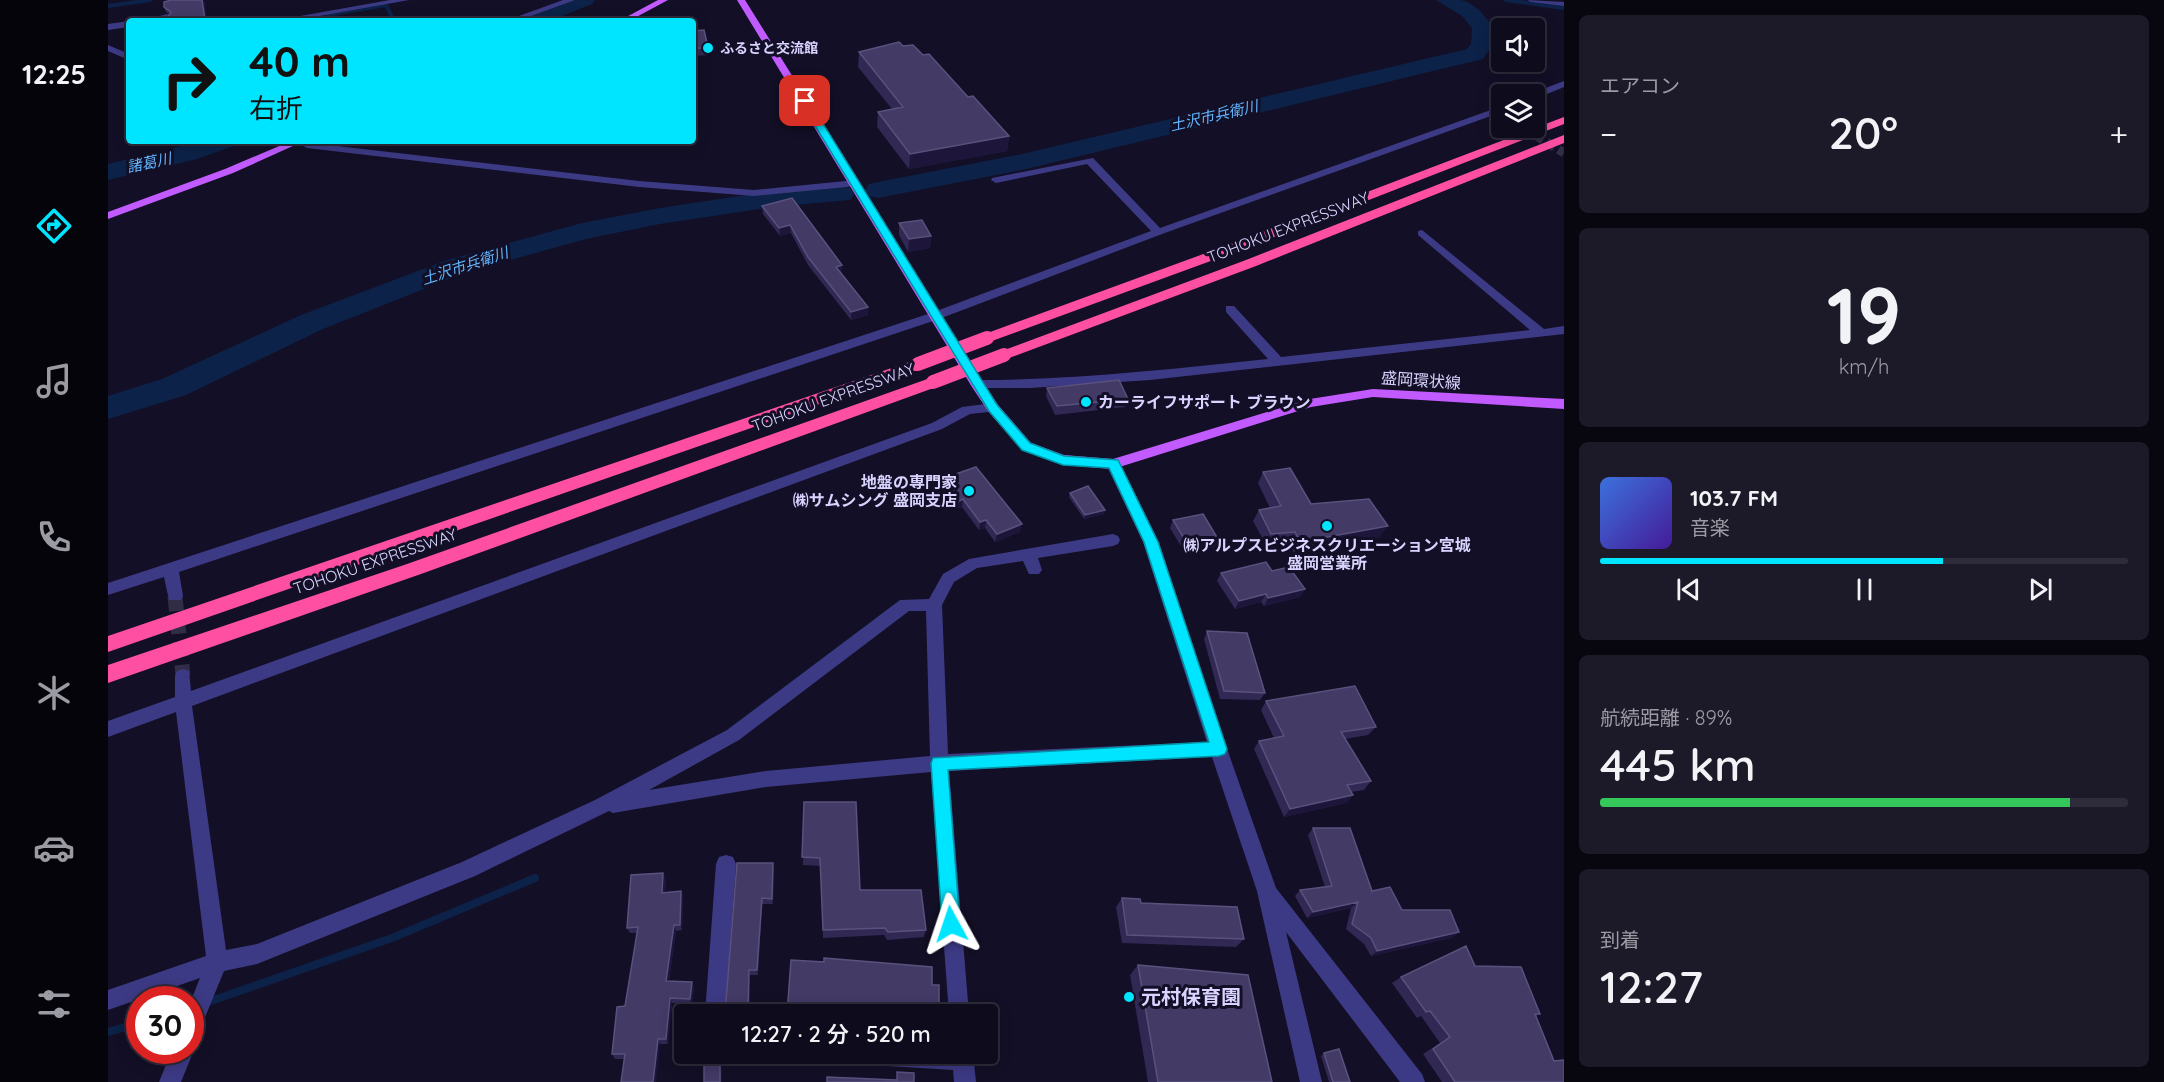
<!DOCTYPE html>
<html lang="ja">
<head>
<meta charset="utf-8">
<style>
	:root { --surface:#0e0b1c; --page:#1c1929; --text:#f1f3f6; --muted:#9b9ba3; --line:#2e2b3b; --accent:#00e5ff }
	body { margin:0; font-family:Quicksand,"Noto Sans JP",sans-serif; background:var(--page); color:var(--text); height:100vh; display:flex; flex-direction:column; font-size:22px; white-space:nowrap }
	* { box-sizing:border-box; margin:0 }
	p { font-size:20px; color:var(--muted) }
	.icon { flex:none; width:33px; height:33px; fill:none; stroke:currentColor; stroke-width:2; stroke-linecap:round; stroke-linejoin:round }
	.map { position:relative; flex:1; overflow:hidden }
	.side { display:flex; flex-direction:column; gap:15px; padding:15px; background:#08060f; width:600px }
	.side>* { flex:none }
	.banner { position:absolute; left:18px; top:18px; width:570px; height:126px; border-radius:6px; box-shadow:0 3px 15px #0003,0 0 0 2px var(--line); background:#00e5ff; color:#111; overflow:hidden }
	.controls { position:absolute; left:1383px; top:18px; display:grid; gap:12px }
	.controls a { display:grid; place-items:center; width:54px; height:54px; border-radius:6px; background:var(--surface); box-shadow:0 3px 15px #0003,0 0 0 2px var(--line); font-size:30px }
	.speed { position:absolute; left:18px; top:986px; display:flex; gap:12px; font-size:30px; font-weight:700; text-align:center }
	.speed>* { display:grid; place-content:center; width:78px; height:78px; border-radius:50%; background:var(--surface); box-shadow:0 3px 15px #0003,0 0 0 2px var(--line); line-height:1 }
	.speed .limit { border:9px solid #d22; background:#fff; color:#111 }
	.pin { position:absolute; display:grid; place-items:center; width:51px; height:51px; color:#fff; margin:-26px; border-radius:12px; box-shadow:0 3px 9px #0006 }
	.me { position:absolute; width:66px; margin:-33px; rotate:355deg; stroke-linejoin:round; filter:drop-shadow(0 0 4px #0008) }
	.turn { display:flex; align-items:center; gap:21px; height:126px; padding:0 24px; font-size:27px }
	.turn .icon { width:78px; height:78px; stroke-width:2.5 }
	.turn b { display:block; font-size:42px; line-height:51px }
	.big { font-size:45px; font-weight:600; line-height:1.1 }
	.side .widget { flex:1; display:flex; flex-direction:column; justify-content:center; gap:9px; min-width:0; padding:0 21px; border-radius:9px; background:var(--page) }
	.side .dial { align-items:center; gap:0 }
	.dial b { font-size:78px; line-height:1 }
	.song { display:flex; align-items:center; gap:18px }
	.cover { width:72px; height:72px; border-radius:9px; background:linear-gradient(135deg,hsl(220 70% 55%),hsl(260 70% 35%)) }
	.played { height:6px; border-radius:3px; background:linear-gradient(90deg,var(--accent) 65%,var(--line) 65%) }
	.keys { display:flex; justify-content:space-around; direction:ltr }
	.heat { display:flex; justify-content:space-between; align-items:center; font-size:33px; direction:ltr }
	.charge { height:9px; border-radius:4px; background:linear-gradient(90deg,#34c759 89%,var(--line) 0) }
	.trip { position:absolute; left:566px; top:1004px; width:324px; height:60px; border-radius:6px; background:var(--surface); box-shadow:0 3px 15px #0003,0 0 0 2px var(--line); font-weight:600; line-height:60px; text-align:center }
	main { display:flex; flex:1; min-height:0 }
	.tabs { display:flex; flex-direction:column; width:108px; justify-content:space-around; align-items:center; background:#06040b; color:var(--muted) }
	.tabs .icon { width:42px; height:42px }
	.tabs .on { color:var(--accent) }
	.tabs b { font-size:27px; color:var(--text) }
	.map>svg:first-child { display:block }
	.lines { fill:none; stroke-linecap:round; stroke-linejoin:round }
	.stream-far1 { stroke:#0c2248; stroke-width:4 }
	.stream { stroke:#0c2248; stroke-width:8 }
	.river { fill:#0c2248; fill-rule:evenodd }
	.minor-tunnel-far1 { stroke:#312d47; stroke-width:9; stroke-dasharray:9 4.5; stroke-linecap:butt }
	.minor-tunnel { stroke:#312d47; stroke-width:15; stroke-dasharray:15 8; stroke-linecap:butt }
	.minor { fill:#3d3a85; fill-rule:evenodd }
	.primary { fill:#c25bff; fill-rule:evenodd }
	.motorway { fill:#ff4fa3; fill-rule:evenodd }
	.motorway-bridge { stroke:#ff4fa3; stroke-width:14 }
	.wall { fill:#312854 }
	.shaded-wall { fill:#1d163a }
	.building { fill:#433a66; stroke:#5a527e; stroke-width:1.5 }
	.route { fill:#00e5ff; stroke:#0095a6; stroke-width:1.5 }
	.poi-dot { fill:#00e5ff; stroke:#130f26; stroke-width:2 }
	.labels { text-anchor:middle; stroke-width:6; stroke-linejoin:round; paint-order:stroke }
	.far-poi-label { font-size:14px; font-weight:bold; fill:#d9d4ff; stroke:#130f26; text-anchor:start }
	.far-water-label { font-size:15px; font-style:italic; fill:#62b6ff; stroke:#130f26 }
	.street-label { font-size:16px; fill:#d9d4ff; stroke:#130f26 }
	.poi-label { font-size:16px; font-weight:bold; fill:#d9d4ff; stroke:#130f26; text-anchor:start }
	.near-poi-label { font-size:20px; font-weight:bold; fill:#d9d4ff; stroke:#130f26; text-anchor:start }
</style>
</head>
<body>
<main>
<nav class="tabs">
<b>12:25</b>
<svg class="icon on" aria-label="directions" viewBox="0 0 24 24"><path d="M12 3l9 9-9 9-9-9zM9 14v-3h6M13 9l2 2-2 2"/></svg>
<svg class="icon" aria-label="music" viewBox="0 0 24 24"><path d="M9 18V5l10-2v13"/><circle cx="6" cy="18" r="3"/><circle cx="16" cy="16" r="3"/></svg>
<svg class="icon" aria-label="phone" viewBox="0 0 24 24"><path d="M5 4h4l2 5-3 2q2 4 5 5l2-3 5 2v4C11 20 4 13 5 4z"/></svg>
<svg class="icon" aria-label="climate" viewBox="0 0 24 24"><path d="M12 3v18M4 7l16 10M4 17L20 7"/></svg>
<svg class="icon" aria-label="car" viewBox="0 0 24 24"><path d="M5 17H2v-5l4-1 3-4h7l3 4 3 1v5h-3M9 17h6M6 11h13"/><circle cx="7" cy="17" r="2"/><circle cx="17" cy="17" r="2"/></svg>
<svg class="icon" aria-label="filters" viewBox="0 0 24 24"><path d="M4 7h16M4 17h16"/><circle cx="9" cy="7" r="2"/><circle cx="15" cy="17" r="2"/></svg>
</nav>
<div class="map">
<svg width="1456" height="1082" viewBox="0 0 1456 1082">
	<rect width="100%" height="100%" fill="#130f26"/>
	<g class="lines">
		<path class="stream-far1" d="M 1398,0 L 1456,8
			M 0,6 L 42,0
			M 219,15 L 278,5 L 286,21"/>
		<path class="stream" d="M 97,1003 L 284,938 L 427,878
			M 0,1032 L 32,1023"/>
		<path class="river" d="M 458,0 L 487,0 L 484,4 L 442,21 L 412,21 L 416,17 Z
			M 1328,0 C 1336,0 1345,0 1352,0 C 1360,1 1368,7 1373,12 C 1390,31 1389,39 1375,59 L 914,170 L 770,198 L 761,196 L 757,190 L 761,184 L 770,182 L 914,154 L 1359,49 L 1363,44 L 1364,28 L 1354,16 Z
			M 93,141 L 129,141 L 126,146 L 89,159 L 0,180 L 0,164 Z
			M 733,186 L 742,188 L 746,194 L 742,200 L 664,207 L 552,224 L 478,239 L 359,272 L 215,329 L 78,395 L 0,419 L 0,396 L 54,379 L 193,315 L 339,260 L 474,223 L 552,208 L 664,191 Z"/>
		<path class="minor-tunnel-far1" d="M 1416,128 L 1456,153"/>
		<path class="minor-tunnel" d="M 67,596 L 75,676"/>
		<path class="minor" d="M 282,0 L 301,0 L 184,21 L 164,21 Z
			M 455,0 L 467,0 L 409,21 L 397,21 Z
			M 1419,0 L 1456,2 L 1456,6 L 1423,2 Z
			M 59,14 L 63,17 L 62,19 L 34,21 Z
			M 21,21 L 21,27 L 0,30 L 0,24 Z
			M 0,45 L 21,54 L 21,60 L 0,51 Z
			M 1456,81 L 1456,87 L 1429,98 L 1426,99 L 1426,94 L 1422,94 Z
			M 1394,106 L 1394,112 L 1054,234 L 831,319 L 71,572 L 75,596 L 73,600 L 61,600 L 56,577 L 0,595 L 0,583 L 823,313 L 1043,231 L 979,164 L 888,183 L 883,180 L 884,178 L 985,158 L 1052,228 Z
			M 186,141 L 531,181 L 646,190 L 748,180 L 753,183 L 748,186 L 646,196 L 531,187 L 199,148 Z
			M 1314,230 L 1436,329 L 1456,326 L 1456,334 L 1042,380 L 922,388 L 869,388 L 862,384 L 869,380 C 967,380 1063,369 1160,359 L 1118,312 L 1118,306 L 1126,306 L 1173,357 L 1422,330 L 1310,235 L 1310,231 Z
			M 885,403 L 892,408 L 890,411 L 862,414 L 834,429 L 84,706 L 118,950 L 149,944 L 354,862 L 487,800 L 619,730 L 792,600 L 821,599 L 835,574 L 861,559 L 1005,534 L 1010,536 L 1012,540 L 1010,544 L 1005,546 L 930,558 L 934,570 L 931,574 L 921,574 L 915,561 L 869,568 L 846,582 L 834,605 L 840,754 L 1099,742 L 1035,542 L 998,464 L 1005,459 L 1012,464 L 1051,542 L 1104,706 L 1168,888 L 1314,1074 L 1317,1082 L 1292,1082 L 1178,932 L 1214,1082 L 1192,1082 L 1149,891 L 1104,757 L 841,771 L 861,1014 L 841,1014 L 823,772 L 658,787 L 505,813 L 501,811 L 367,876 L 149,964 L 116,971 L 89,1037 L 82,1040 L 82,1003 L 92,978 L 0,1010 L 0,990 L 98,956 L 68,712 L 0,737 L 0,721 L 67,697 L 67,676 L 69,671 L 75,669 L 81,671 L 83,691 L 824,423 L 854,407 ZM 801,611 L 818,611 L 822,756 L 658,771 L 541,790 L 631,740 Z
			M 618,855 L 625,857 L 628,864 L 617,1014 L 597,1014 L 608,864 L 611,857 Z
			M 82,1042 L 86,1050 L 73,1082 L 51,1082 L 64,1050 L 82,1050 Z
			M 735,1053 L 865,1053 L 868,1082 L 846,1082 L 845,1070 L 746,1064 L 738,1061 Z"/>
		<path class="primary" d="M 550,0 L 560,0 L 521,21 L 511,21 Z
			M 629,0 L 637,0 L 874,381 L 890,405 L 923,443 L 956,455 L 1005,459 L 1202,399 L 1265,389 L 1456,399 L 1456,409 L 1265,397 L 1203,407 L 1005,469 L 955,465 L 913,449 L 880,411 L 864,387 Z
			M 183,141 L 196,141 L 125,173 L 0,219 L 0,212 L 117,169 Z"/>
		<path class="motorway" d="M 1456,117 L 1456,124 L 1130,251 L 884,341 L 879,343 L 872,338 L 874,335 L 1120,245 Z
			M 1456,135 L 1456,143 L 1148,266 L 901,358 L 896,360 L 888,355 L 891,352 L 1138,260 Z
			M 810,359 L 815,360 L 818,364 L 815,368 L 0,652 L 0,636 Z
			M 825,377 L 833,382 L 831,386 L 313,574 L 0,683 L 0,665 L 299,564 Z"/>
		<path class="motorway-bridge" d="M 810,364 L 879,338
			M 825,382 L 896,355"/>
	</g>
	<path class="wall" d="M 96,0 L 99,21 L 55,21 L 61,14 L 58,12 L 56,7 Z
		M 585,31 L 600,47 L 601,55 L 585,56 Z
		M 795,46 L 815,55 L 901,136 L 899,151 L 801,169 L 769,127 L 770,112 L 784,109 L 750,67 L 751,52 Z
		M 684,198 L 734,265 L 734,273 L 733,273 L 760,307 L 760,315 L 743,320 L 700,265 L 683,233 L 672,236 L 655,214 L 654,206 Z
		M 791,223 L 823,236 L 822,248 L 800,252 L 791,235 Z
		M 939,388 L 1020,399 L 1017,407 L 947,415 L 938,396 Z
		M 1155,472 L 1203,504 L 1272,537 L 1186,553 L 1181,543 L 1158,545 L 1145,521 L 1151,510 L 1162,508 L 1150,483 Z
		M 833,479 L 912,532 L 887,542 L 877,528 L 871,530 L 854,507 L 850,509 L 832,487 Z
		M 962,493 L 997,510 L 996,514 L 976,519 L 961,497 Z
		M 1065,520 L 1107,547 L 1077,553 L 1062,528 Z
		M 1164,571 L 1197,589 L 1192,597 L 1156,606 L 1153,602 L 1127,609 L 1109,581 L 1113,573 Z
		M 1099,631 L 1157,693 L 1152,700 L 1112,699 L 1096,639 Z
		M 1158,701 L 1268,727 L 1260,735 L 1237,739 L 1263,781 L 1256,790 L 1243,792 L 1245,795 L 1238,803 L 1176,817 L 1146,749 L 1151,741 L 1166,738 L 1153,710 Z
		M 696,802 L 752,890 L 818,930 L 816,937 L 779,940 L 776,935 L 715,938 L 713,866 L 695,865 Z
		M 1205,828 L 1264,891 L 1294,910 L 1351,932 L 1343,938 L 1263,956 L 1256,944 L 1238,929 L 1243,908 L 1199,918 L 1187,896 L 1192,890 L 1217,887 L 1200,835 Z
		M 665,863 L 666,869 L 665,904 L 654,904 L 650,975 L 642,975 L 641,1014 L 617,1014 Z
		M 558,879 L 557,892 L 573,891 L 575,897 L 574,930 L 568,931 L 561,981 L 586,987 L 584,1004 L 564,1003 L 560,1044 L 552,1044 L 516,1059 L 507,1059 L 504,1054 L 517,1006 L 529,933 L 522,933 L 519,928 Z
		M 1014,898 L 1033,903 L 1136,939 L 1128,947 L 1014,943 L 1008,907 Z
		M 1030,965 L 1164,1082 L 1040,1082 L 1022,975 Z
		M 1367,966 L 1432,1014 L 1428,1016 L 1446,1061 L 1456,1082 L 1334,1082 L 1315,1054 L 1332,1043 L 1313,1016 L 1309,1018 L 1284,983 L 1293,977 Z
		M 1216,1053 L 1242,1082 L 1221,1082 L 1213,1056 Z"/>
	<path class="shaded-wall" d="M 94,0 L 96,0 L 99,21 L 92,21 Z
		M 901,136 L 899,151 L 801,169 L 802,154 Z
		M 682,225 L 683,233 L 672,236 L 671,228 Z
		M 823,236 L 822,248 L 800,252 L 801,239 Z
		M 734,265 L 734,273 L 728,275 L 728,267 Z
		M 760,307 L 760,315 L 743,320 L 743,312 Z
		M 855,499 L 854,507 L 850,509 L 851,501 Z
		M 997,510 L 996,514 L 976,519 L 977,515 Z
		M 878,520 L 877,528 L 871,530 L 872,522 Z
		M 914,524 L 912,532 L 887,542 L 889,534 Z
		M 1280,526 L 1272,537 L 1186,553 L 1192,542 Z
		M 1110,539 L 1107,547 L 1077,553 L 1080,545 Z
		M 1197,589 L 1192,597 L 1156,606 L 1160,598 Z
		M 1158,594 L 1153,602 L 1127,609 L 1131,601 Z
		M 1245,795 L 1238,803 L 1176,817 L 1182,809 Z
		M 665,863 L 666,869 L 665,904 L 664,899 Z
		M 555,873 L 558,879 L 556,899 L 554,893 Z
		M 573,891 L 575,897 L 574,930 L 572,925 Z
		M 654,898 L 654,904 L 650,975 L 649,970 Z
		M 1250,902 L 1243,908 L 1199,918 L 1205,912 Z
		M 566,925 L 568,931 L 560,986 L 558,981 Z
		M 1351,932 L 1343,938 L 1263,956 L 1269,951 Z
		M 641,970 L 642,975 L 641,1014 L 640,1014 Z
		M 584,982 L 586,987 L 584,1004 L 582,999 Z
		M 562,998 L 564,1003 L 560,1044 L 558,1039 Z
		M 550,1039 L 552,1044 L 548,1082 L 545,1082 Z
		M 612,1064 L 614,1069 L 614,1082 L 612,1082 Z"/>
	<path class="building" d="M 63,0 L 94,0 L 97,20 L 55,21 L 55,17 L 60,17 L 63,12 L 56,7 L 56,2 Z
		M 528,18 L 537,21 L 522,21 Z
		M 596,30 L 600,47 L 585,49 L 585,31 Z
		M 791,42 L 795,46 L 805,45 L 815,55 L 821,54 L 860,97 L 865,96 L 901,136 L 802,154 L 770,112 L 795,107 L 751,52 Z
		M 684,198 L 734,265 L 728,267 L 760,307 L 743,312 L 700,257 L 682,225 L 671,228 L 654,206 Z
		M 814,220 L 823,236 L 801,239 L 791,223 Z
		M 1011,380 L 1020,399 L 949,406 L 939,388 Z
		M 868,467 L 914,524 L 889,534 L 878,520 L 872,522 L 855,499 L 851,501 L 833,479 Z
		M 1182,468 L 1203,504 L 1261,499 L 1280,526 L 1192,542 L 1187,532 L 1163,534 L 1151,510 L 1173,506 L 1155,472 Z
		M 980,486 L 997,510 L 977,515 L 962,493 Z
		M 1095,514 L 1110,539 L 1080,545 L 1065,520 Z
		M 1158,562 L 1164,571 L 1181,567 L 1197,589 L 1160,598 L 1158,594 L 1131,601 L 1113,573 Z
		M 1099,631 L 1139,633 L 1157,693 L 1116,691 Z
		M 1247,686 L 1268,727 L 1233,732 L 1263,781 L 1239,785 L 1245,795 L 1182,809 L 1151,741 L 1176,736 L 1158,701 Z
		M 696,802 L 748,802 L 752,890 L 813,890 L 818,930 L 780,932 L 777,928 L 715,930 L 712,858 L 694,857 Z
		M 1205,828 L 1242,828 L 1264,891 L 1282,887 L 1294,910 L 1342,910 L 1351,932 L 1269,951 L 1263,938 L 1244,924 L 1250,902 L 1205,912 L 1192,890 L 1224,886 Z
		M 629,863 L 665,863 L 664,899 L 654,898 L 649,970 L 641,970 L 640,1014 L 617,1014 Z
		M 555,873 L 554,893 L 573,891 L 572,925 L 566,925 L 558,981 L 584,982 L 582,999 L 562,998 L 558,1039 L 550,1039 L 545,1082 L 513,1082 L 517,1054 L 504,1054 L 509,1007 L 517,1006 L 530,927 L 519,928 L 523,875 Z
		M 1014,898 L 1032,899 L 1033,903 L 1129,907 L 1136,939 L 1019,935 Z
		M 1358,946 L 1367,966 L 1413,967 L 1432,1014 L 1427,1014 L 1446,1061 L 1456,1060 L 1456,1082 L 1347,1082 L 1325,1049 L 1342,1037 L 1322,1011 L 1318,1012 L 1293,977 Z
		M 716,958 L 824,967 L 824,985 L 831,985 L 831,1014 L 679,1014 L 683,960 L 716,962 Z
		M 1030,965 L 1140,975 L 1164,1082 L 1050,1082 Z
		M 1231,1049 L 1242,1082 L 1225,1082 L 1216,1053 Z
		M 612,1064 L 612,1082 L 596,1082 L 596,1065 Z
		M 789,1072 L 806,1073 L 806,1082 L 719,1082 L 719,1077 L 789,1080 Z"/>
	<path class="route" d="M 697,99 L 701,101 L 889,405 L 922,443 L 956,456 L 1010,460 L 1050,542 L 1119,749 L 1117,754 L 1111,756 L 840,770 L 852,924 L 850,930 L 843,933 L 837,930 L 834,924 L 823,763 L 825,758 L 1101,742 L 1036,542 L 1001,468 L 955,465 L 914,450 L 881,411 L 692,101 Z"/>
	<g class="poi-dot">
		<circle cx="600" cy="48" r="6"/>
		<circle cx="978" cy="402" r="6"/>
		<circle cx="861" cy="491" r="6"/>
		<circle cx="1219" cy="526" r="6"/>
		<circle cx="1021" cy="997" r="6"/>
	</g>
	<g class="labels">
		<g class="far-poi-label">
			<text x="612" y="53">ふるさと交流館</text>
		</g>
		<g class="far-water-label">
			<text transform="translate(1106 116) rotate(-13)" y="5">土沢市兵衛川</text>
			<text transform="translate(41 163) rotate(-12)" y="5">諸葛川</text>
			<text transform="translate(357 266) rotate(-18)" y="5">土沢市兵衛川</text>
		</g>
		<g class="street-label">
			<text transform="translate(1180 227) rotate(-21)" y="6">TOHOKU EXPRESSWAY</text>
			<text transform="translate(1313 380) rotate(4)" y="6">盛岡環状線</text>
			<text transform="translate(725 397) rotate(-20)" y="6">TOHOKU EXPRESSWAY</text>
			<text transform="translate(267 561) rotate(-19)" y="6">TOHOKU EXPRESSWAY</text>
		</g>
		<g class="poi-label">
			<text x="990" y="408">カーライフサポート ブラウン</text>
			<text x="849" y="488" text-anchor="end">地盤の専門家<tspan x="849" dy="18">㈱サムシング 盛岡支店</tspan></text>
			<text x="1219" y="551" text-anchor="middle">㈱アルプスビジネスクリエーション宮城<tspan x="1219" dy="18">盛岡営業所</tspan></text>
		</g>
		<g class="near-poi-label">
			<text x="1033" y="1004">元村保育園</text>
		</g>
	</g>
</svg>
<div class="controls">
<a><svg class="icon" aria-label="sound" viewBox="0 0 24 24"><path d="M4 9h4l5-4v14l-5-4H4zM17 9q2 3 0 6"/></svg></a>
<a><svg class="icon" aria-label="layers" viewBox="0 0 24 24"><path d="M12 4l9 5-9 5-9-5zM3 14l9 5 9-5"/></svg></a>
</div>
<div class="speed"><div class="limit">30</div></div>
<div class="pin" style="left:697px;top:101px;background:#d93025"><svg class="icon" aria-label="arrive" viewBox="0 0 24 24"><path d="M6 21V4h12l-3 4 3 4H6"/></svg></div>
<svg class="me" style="left:843px;top:924px" viewBox="-20 -20 40 40"><path d="M0-17L14 15 0 8-14 15z" fill="#00e5ff" stroke="#fff" stroke-width="4"/></svg>
<div class="trip">12:27 · 2 分 · 520 m</div>
<div class="banner">
<div class="turn"><svg class="icon" aria-label="right" viewBox="0 0 24 24"><path d="M7 20v-9h11M14 6l5 5-5 5"/></svg><div><b>40 m</b>右折</div></div>
</div>
</div>
<section class="side">
<div class="widget"><p>エアコン</p>
<div class="heat"><a>−</a><b class="big">20°</b><a>+</a></div>
</div>
<div class="widget dial"><b>19</b><p>km/h</p></div>
<div class="widget">
<div class="song"><i class="cover"></i><div><b>103.7 FM</b><p>音楽</p></div></div>
<div class="played"></div>
<div class="keys"><svg class="icon" aria-label="previous" viewBox="0 0 24 24"><path d="M18 5L8 12l10 7zM5 5v14"/></svg><svg class="icon" aria-label="pause" viewBox="0 0 24 24"><path d="M8 5v14M16 5v14"/></svg><svg class="icon" aria-label="next" viewBox="0 0 24 24"><path d="M6 5l10 7-10 7zM19 5v14"/></svg></div>
</div>
<div class="widget"><p>航続距離 · 89%</p><b class="big">445 km</b><div class="charge"></div></div>
<div class="widget"><p>到着</p><b class="big">12:27</b></div>
</section>
</main>
</body>
</html>
